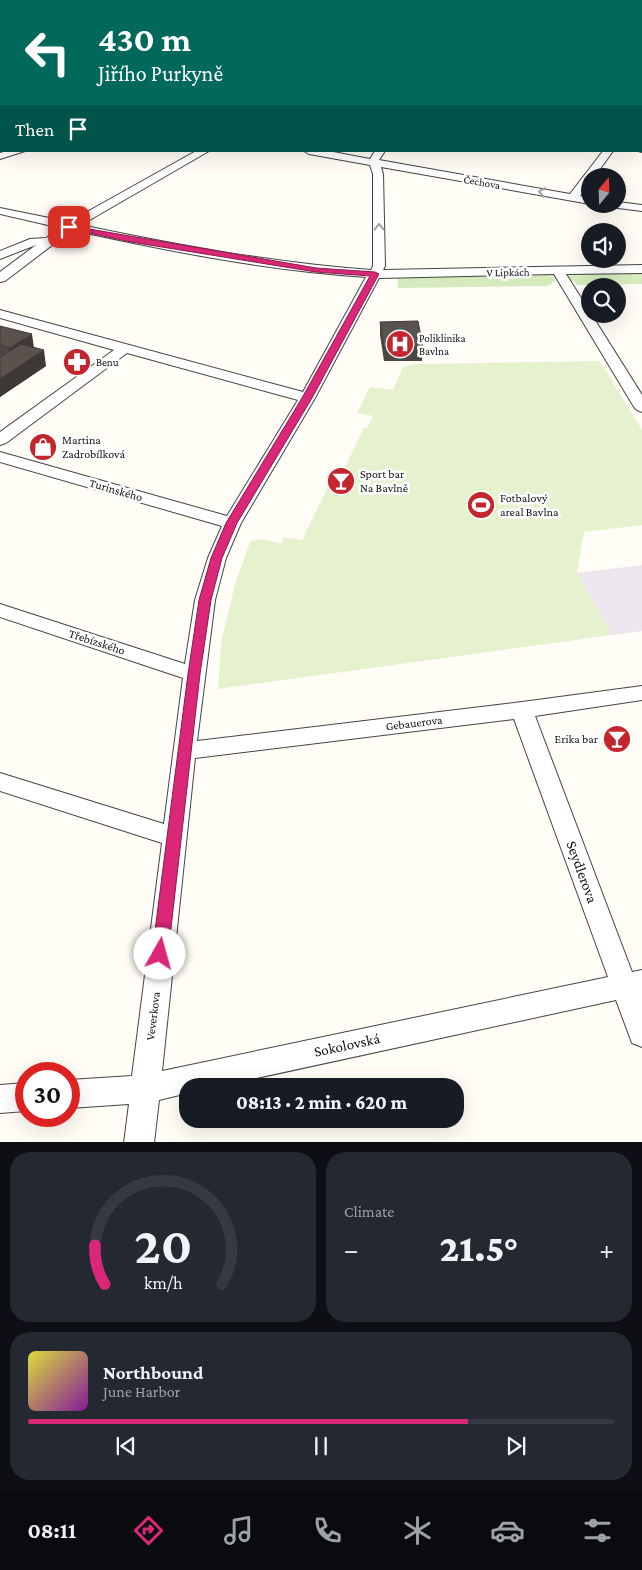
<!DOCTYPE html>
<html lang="en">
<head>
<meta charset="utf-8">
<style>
	:root { --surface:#171b24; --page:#242831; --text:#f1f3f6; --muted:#9ea1a6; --line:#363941; --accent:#db2777 }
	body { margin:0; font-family:"Crimson Pro",serif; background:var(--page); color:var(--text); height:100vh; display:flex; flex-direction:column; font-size:19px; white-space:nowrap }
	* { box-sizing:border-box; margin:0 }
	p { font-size:16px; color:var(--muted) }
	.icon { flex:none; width:28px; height:28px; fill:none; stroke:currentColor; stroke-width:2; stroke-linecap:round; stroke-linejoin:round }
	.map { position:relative; height:1142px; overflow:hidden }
	.side { display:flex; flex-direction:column; gap:10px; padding:10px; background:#0d0f14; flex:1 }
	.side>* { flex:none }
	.top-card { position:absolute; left:0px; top:0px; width:642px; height:152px; box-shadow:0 5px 20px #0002; background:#00695c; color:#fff; overflow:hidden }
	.needle { width:32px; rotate:19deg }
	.fabs { position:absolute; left:581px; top:168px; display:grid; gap:10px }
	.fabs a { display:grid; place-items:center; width:45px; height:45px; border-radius:50%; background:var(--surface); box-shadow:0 5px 20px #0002; font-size:25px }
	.speed { position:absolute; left:15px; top:1062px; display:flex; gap:10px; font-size:25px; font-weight:700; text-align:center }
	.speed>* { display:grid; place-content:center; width:65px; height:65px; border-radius:50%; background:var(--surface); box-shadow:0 5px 20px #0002; line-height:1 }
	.speed .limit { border:8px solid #d22; background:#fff; color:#111 }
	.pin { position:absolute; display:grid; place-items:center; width:42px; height:42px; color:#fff; margin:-21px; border-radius:10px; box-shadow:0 2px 8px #0006 }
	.me { position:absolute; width:55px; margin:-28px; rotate:7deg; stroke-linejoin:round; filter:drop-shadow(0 0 4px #0008) }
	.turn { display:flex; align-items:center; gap:18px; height:105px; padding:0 15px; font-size:22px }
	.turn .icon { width:65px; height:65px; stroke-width:2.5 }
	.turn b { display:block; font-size:35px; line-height:42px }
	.then { display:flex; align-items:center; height:48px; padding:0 15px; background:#0003; gap:10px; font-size:19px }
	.big { font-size:38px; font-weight:800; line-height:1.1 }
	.side .tile { flex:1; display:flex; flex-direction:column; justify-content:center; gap:8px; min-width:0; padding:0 18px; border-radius:20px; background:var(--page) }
	.side .dial { align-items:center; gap:0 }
	.dial svg { height:130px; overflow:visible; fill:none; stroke:var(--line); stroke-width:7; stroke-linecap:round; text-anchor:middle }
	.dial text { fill:var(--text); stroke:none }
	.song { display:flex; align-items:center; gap:15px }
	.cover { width:60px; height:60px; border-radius:8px; background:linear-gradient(135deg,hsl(60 70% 55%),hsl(290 70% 35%)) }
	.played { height:5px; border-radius:2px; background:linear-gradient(90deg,var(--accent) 75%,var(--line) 75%) }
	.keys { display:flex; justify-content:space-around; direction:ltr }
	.heat { display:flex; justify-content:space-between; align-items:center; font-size:28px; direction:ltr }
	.side .tiles { flex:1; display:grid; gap:10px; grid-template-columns:1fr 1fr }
	.tile:last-child { grid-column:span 2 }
	.trip { position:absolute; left:179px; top:1078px; width:285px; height:50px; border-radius:20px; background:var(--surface); box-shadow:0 5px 20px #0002; font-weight:800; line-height:50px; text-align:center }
	.menu { display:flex; height:80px; justify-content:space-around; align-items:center; background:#090b0e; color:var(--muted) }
	.menu .icon { width:35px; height:35px }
	.menu .active { color:var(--accent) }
	.menu b { font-size:22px; color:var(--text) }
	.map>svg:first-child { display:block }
	.industrial { fill:#eee6ef }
	.green { fill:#d5ebbd }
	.pitch { fill:#e6f2cf }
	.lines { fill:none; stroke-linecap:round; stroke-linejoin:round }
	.street-casing { stroke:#444; stroke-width:2 }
	.secondary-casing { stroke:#333; stroke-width:3 }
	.street { fill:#fff; fill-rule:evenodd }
	.secondary { fill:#fff6b0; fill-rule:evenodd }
	.rail { stroke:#c4262e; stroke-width:2 }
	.wall { fill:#4d4742 }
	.shaded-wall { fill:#3f3936 }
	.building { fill:#5a524d; stroke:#3f3936 }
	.oneway { stroke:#a0a0a0 }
	.route { fill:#db2777; stroke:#8e194d }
	.labels { text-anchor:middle; stroke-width:5; stroke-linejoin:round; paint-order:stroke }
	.far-street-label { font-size:11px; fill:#111; stroke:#fff }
	.far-poi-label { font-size:11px; fill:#111; stroke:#fff; text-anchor:start }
	.poi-label { font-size:12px; fill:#111; stroke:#fff; text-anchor:start }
	.street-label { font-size:12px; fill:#111; stroke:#fff }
	.near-street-label { font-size:15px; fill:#111; stroke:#fff }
</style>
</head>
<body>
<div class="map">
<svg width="642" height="1143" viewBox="0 0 642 1143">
	<rect width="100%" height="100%" fill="#fffdf5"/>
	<path class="industrial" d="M 642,565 L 642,631 L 612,635 L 577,573 Z"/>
	<path class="green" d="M 642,272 L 642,284 L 576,285 L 574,281 L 568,281 L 567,277 L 577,273 Z
		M 540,274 L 554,277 L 556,281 L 552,282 L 552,284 L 546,286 L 398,288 L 397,276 Z"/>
	<path class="pitch" d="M 600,361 L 642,430 L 642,525 L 584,532 L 577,573 L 612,635 L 218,689 L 221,643 L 235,584 L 250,542 L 259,539 L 281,543 L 284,537 L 302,540 L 330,483 L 337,484 L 364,428 L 367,428 L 373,416 L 357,413 L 370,387 L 393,390 L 403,367 L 414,364 Z"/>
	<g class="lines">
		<defs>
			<path id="street" d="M 440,0 L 448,0 L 448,1 L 441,1 Z
				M 641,6 L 642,6 L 642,10 L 641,10 Z
				M 641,47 L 642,47 L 642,51 L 641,51 Z
				M 641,71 L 642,71 L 642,77 L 641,77 Z
				M 0,104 L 1,104 L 1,110 L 0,110 Z
				M 641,107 L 642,107 L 642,113 L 641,113 Z
				M 641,146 L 642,152 L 638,151 L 641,151 Z
				M 7,151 L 25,151 L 0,159 L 0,153 Z
				M 196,151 L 209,151 L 81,225 C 176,245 274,263 371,270 L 373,266 L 373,174 L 370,165 L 309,154 L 304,151 L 328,151 L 370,159 L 375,151 L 385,151 L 379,160 L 570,194 L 603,151 L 613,151 L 595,176 L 590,176 L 590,183 L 580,196 L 590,198 L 590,204 L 593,204 L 590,204 L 381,167 L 383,174 L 385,266 L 383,270 L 642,265 L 642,273 L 566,274 L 642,395 L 642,412 L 637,410 L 634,407 L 554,274 L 379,278 L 315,398 L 241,523 L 226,558 L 215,600 L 197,741 L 522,702 L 642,686 L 642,700 L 535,716 L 632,972 L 642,970 L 642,1047 L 632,1043 L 616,1000 L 220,1086 L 188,1086 L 188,1093 L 159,1100 L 154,1143 L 124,1143 L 129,1104 L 69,1108 L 69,1080 L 132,1076 L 162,843 L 0,791 L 0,773 L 164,824 L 183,678 L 0,617 L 0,604 L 185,664 L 195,600 L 208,558 L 222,526 L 0,462 L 0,452 L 227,516 L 298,400 L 127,353 L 6,443 L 0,445 L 0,432 L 114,350 L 0,318 L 0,310 L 303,392 L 366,277 C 268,271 169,251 72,230 L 5,281 L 0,282 L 0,272 L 36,245 L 0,259 L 0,251 L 30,239 L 46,238 L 61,228 L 0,214 L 0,208 L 69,222 ZM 514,719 L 608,977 L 162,1071 L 195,758 Z
				M 618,202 L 642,205 L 642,211 L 610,207 L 604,204 L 618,204 Z
				M 26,1083 L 26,1111 L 0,1113 L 0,1085 Z"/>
			<path id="secondary" d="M 0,15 L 1,15 L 1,21 L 0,21 Z
				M 641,34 L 642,34 L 642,40 L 641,40 Z"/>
		</defs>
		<use href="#street" class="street-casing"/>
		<use href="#secondary" class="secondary-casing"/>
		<use href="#street" class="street"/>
		<use href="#secondary" class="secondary"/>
		<path class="rail" d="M 149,1 L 153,0
			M 172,1 L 177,0"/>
	</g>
	<path class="wall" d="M 333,0 L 424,0 L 420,0 L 420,1 L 333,1 Z
		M 380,322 L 423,347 L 422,361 L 384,361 L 380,335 Z
		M 0,326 L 34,347 L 46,366 L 0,397 Z"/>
	<path class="shaded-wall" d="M 32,334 L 34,348 L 12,362 L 10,348 Z
		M 44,350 L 46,366 L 0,397 L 0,379 Z"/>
	<path class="building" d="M 418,321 L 423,347 L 384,348 L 380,322 Z
		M 0,326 L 32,334 L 10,348 L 0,345 Z
		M 21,344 L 44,350 L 0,379 L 0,357 Z"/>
	<defs><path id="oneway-chevron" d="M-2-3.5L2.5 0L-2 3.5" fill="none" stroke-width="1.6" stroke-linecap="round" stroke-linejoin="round" transform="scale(1.25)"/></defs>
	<g class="oneway">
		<use href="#oneway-chevron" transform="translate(542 192) rotate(-170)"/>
		<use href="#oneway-chevron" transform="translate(379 227) rotate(-91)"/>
	</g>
	<path class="route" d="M 66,225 L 316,268 L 375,272 L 379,274 L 312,398 L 237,523 L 222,558 L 211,600 L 200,674 L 168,954 L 166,958 L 160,960 L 155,958 L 152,954 L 188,674 L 199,600 L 211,558 L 226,523 L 302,398 L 370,276 L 316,272 L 131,242 L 66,228 Z"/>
	<defs>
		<symbol id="hospital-disc" viewBox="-11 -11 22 22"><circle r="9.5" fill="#c4262e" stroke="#fff"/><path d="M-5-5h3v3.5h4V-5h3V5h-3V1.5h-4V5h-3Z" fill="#fff"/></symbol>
		<symbol id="pharmacy-disc" viewBox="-11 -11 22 22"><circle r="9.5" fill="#c4262e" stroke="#fff"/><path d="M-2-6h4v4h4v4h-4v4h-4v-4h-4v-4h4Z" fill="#fff"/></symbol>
		<symbol id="shop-disc" viewBox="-11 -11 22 22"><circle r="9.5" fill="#c4262e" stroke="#fff"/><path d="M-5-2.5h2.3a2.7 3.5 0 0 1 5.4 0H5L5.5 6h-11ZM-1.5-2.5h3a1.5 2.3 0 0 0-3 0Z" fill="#fff"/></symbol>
		<symbol id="bar-disc" viewBox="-11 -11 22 22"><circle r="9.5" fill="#c4262e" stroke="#fff"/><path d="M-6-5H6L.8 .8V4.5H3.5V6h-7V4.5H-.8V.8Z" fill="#fff"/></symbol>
		<symbol id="stadium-disc" viewBox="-11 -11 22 22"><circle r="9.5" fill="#c4262e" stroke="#fff"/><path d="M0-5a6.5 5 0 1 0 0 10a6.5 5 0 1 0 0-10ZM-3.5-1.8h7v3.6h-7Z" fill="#fff"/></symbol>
	</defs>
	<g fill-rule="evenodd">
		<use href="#hospital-disc" x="384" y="328" width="32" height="32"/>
		<use href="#pharmacy-disc" x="61" y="346" width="32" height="32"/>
		<use href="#shop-disc" x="27" y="431" width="32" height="32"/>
		<use href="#bar-disc" x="325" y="465" width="32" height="32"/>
		<use href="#stadium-disc" x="465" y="489" width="32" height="32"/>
		<use href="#bar-disc" x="601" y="723" width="32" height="32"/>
	</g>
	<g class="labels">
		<g class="far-street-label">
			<text transform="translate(482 182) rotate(10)" y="4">Čechova</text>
			<text transform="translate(508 272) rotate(-1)" y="4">V Lipkách</text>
		</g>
		<g class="far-poi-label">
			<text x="419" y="342">Poliklinika<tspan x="419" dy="13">Bavlna</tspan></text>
			<text x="96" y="366">Benu</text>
		</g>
		<g class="poi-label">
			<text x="62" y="444">Martina<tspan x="62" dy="14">Zadrobílková</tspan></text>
			<text x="360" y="478">Sport bar<tspan x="360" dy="14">Na Bavlně</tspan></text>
			<text x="500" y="502">Fotbalový<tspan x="500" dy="14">areal Bavlna</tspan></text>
			<text x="598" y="743" text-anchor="end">Erika bar</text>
		</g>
		<g class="street-label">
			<text transform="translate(116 490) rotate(16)" y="4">Turinského</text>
			<text transform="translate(97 642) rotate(18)" y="4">Třebízského</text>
			<text transform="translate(414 723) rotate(-7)" y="4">Gebauerova</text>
			<text transform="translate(153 1016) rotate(-83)" y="4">Veverkova</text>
		</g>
		<g class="near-street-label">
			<text transform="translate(582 872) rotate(70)" y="5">Seydlerova</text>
			<text transform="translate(347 1045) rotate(-12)" y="5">Sokolovská</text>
		</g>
	</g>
</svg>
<div class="fabs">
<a><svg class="needle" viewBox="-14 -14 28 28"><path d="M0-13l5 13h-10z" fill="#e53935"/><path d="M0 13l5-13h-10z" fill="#9ea1a6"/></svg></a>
<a><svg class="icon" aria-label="sound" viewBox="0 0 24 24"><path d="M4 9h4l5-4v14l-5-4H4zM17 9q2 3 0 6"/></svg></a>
<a><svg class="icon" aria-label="search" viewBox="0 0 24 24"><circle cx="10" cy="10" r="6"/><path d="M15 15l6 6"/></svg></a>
</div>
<div class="speed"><div class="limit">30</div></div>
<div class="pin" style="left:69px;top:227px;background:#d93025"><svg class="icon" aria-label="arrive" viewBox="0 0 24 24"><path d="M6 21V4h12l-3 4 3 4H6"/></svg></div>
<svg class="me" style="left:160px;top:954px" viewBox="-20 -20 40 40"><circle r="19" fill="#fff"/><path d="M0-13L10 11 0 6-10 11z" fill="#db2777"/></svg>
<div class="trip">08:13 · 2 min · 620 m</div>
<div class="top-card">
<div class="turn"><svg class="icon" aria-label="left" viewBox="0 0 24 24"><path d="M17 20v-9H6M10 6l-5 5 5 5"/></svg><div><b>430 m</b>Jiřího Purkyně</div></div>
<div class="then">Then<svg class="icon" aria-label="arrive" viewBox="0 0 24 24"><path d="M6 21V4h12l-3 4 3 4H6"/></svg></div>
</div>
</div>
<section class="side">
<div class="tiles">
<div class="tile dial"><svg viewBox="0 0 100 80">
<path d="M14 69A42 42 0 1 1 86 69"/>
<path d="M14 69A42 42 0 0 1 8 45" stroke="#db2777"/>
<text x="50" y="56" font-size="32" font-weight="700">20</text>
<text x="50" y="72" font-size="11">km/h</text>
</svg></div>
<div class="tile"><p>Climate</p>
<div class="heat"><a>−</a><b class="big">21.5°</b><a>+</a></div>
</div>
<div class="tile">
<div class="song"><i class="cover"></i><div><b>Northbound</b><p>June Harbor</p></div></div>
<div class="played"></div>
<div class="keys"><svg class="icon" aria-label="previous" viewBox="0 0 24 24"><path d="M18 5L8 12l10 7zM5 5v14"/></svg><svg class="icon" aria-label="pause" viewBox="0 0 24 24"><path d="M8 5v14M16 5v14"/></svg><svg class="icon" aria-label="next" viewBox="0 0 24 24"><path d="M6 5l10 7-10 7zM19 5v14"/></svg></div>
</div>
</div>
</section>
<nav class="menu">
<b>08:11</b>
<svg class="icon active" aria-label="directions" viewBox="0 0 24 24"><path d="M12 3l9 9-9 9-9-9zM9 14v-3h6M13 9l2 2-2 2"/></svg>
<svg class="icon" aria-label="music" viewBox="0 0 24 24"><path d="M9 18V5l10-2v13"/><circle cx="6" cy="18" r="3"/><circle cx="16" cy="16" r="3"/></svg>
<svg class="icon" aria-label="phone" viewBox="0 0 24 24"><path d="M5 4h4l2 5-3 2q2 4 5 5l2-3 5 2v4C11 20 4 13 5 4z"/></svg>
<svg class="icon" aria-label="climate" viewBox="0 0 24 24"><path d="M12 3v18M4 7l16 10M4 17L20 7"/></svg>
<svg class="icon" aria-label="car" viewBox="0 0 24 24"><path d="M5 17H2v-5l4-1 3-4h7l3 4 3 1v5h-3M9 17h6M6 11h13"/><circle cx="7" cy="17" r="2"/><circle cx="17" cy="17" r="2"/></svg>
<svg class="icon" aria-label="filters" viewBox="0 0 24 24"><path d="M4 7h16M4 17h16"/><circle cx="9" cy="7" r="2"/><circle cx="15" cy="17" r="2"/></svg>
</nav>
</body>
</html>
